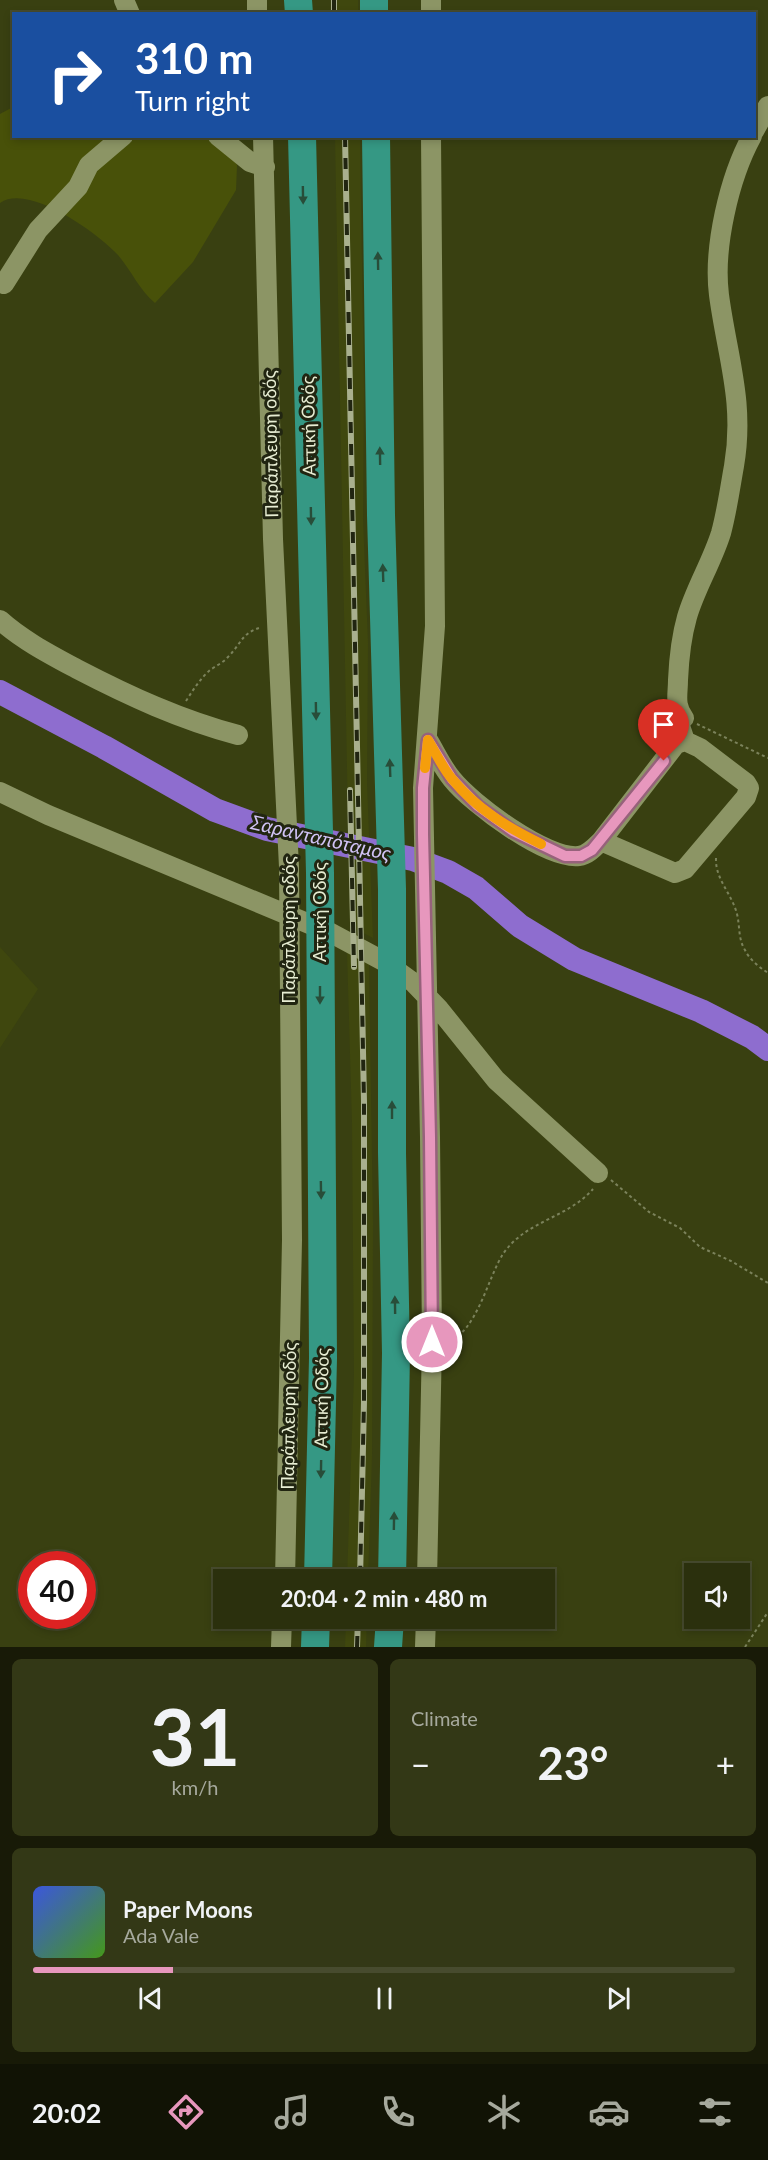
<!DOCTYPE html>
<html lang="en">
<head>
<meta charset="utf-8">
<style>
	:root { --surface:#2b300d; --page:#333816; --text:#f1f3f6; --muted:#a6a99d; --line:#474b2e; --accent:#e797bd }
	body { margin:0; font-family:Lato,sans-serif; background:var(--page); color:var(--text); height:100vh; display:flex; flex-direction:column; font-size:22px; white-space:nowrap }
	* { box-sizing:border-box; margin:0 }
	p { font-size:20px; color:var(--muted) }
	.icon { flex:none; width:33px; height:33px; fill:none; stroke:currentColor; stroke-width:2; stroke-linecap:round; stroke-linejoin:round }
	.map { position:relative; height:1647px; overflow:hidden }
	.details { display:flex; flex-direction:column; gap:12px; padding:12px; background:#181a07; flex:1 }
	.details>* { flex:none }
	.hud { position:absolute; left:12px; top:12px; width:744px; height:126px; border-radius:0px; box-shadow:0 3px 9px #0003,0 0 0 2px var(--line); background:#1a4fa0; color:#fff; overflow:hidden }
	.tools { position:absolute; left:684px; top:1563px; display:grid; gap:12px }
	.tools a { display:grid; place-items:center; width:66px; height:66px; border-radius:0px; background:var(--surface); box-shadow:0 3px 9px #0003,0 0 0 2px var(--line); font-size:30px }
	.speed { position:absolute; left:18px; top:1551px; display:flex; gap:12px; font-size:30px; font-weight:700; text-align:center }
	.speed>* { display:grid; place-content:center; width:78px; height:78px; border-radius:50%; background:var(--surface); box-shadow:0 3px 9px #0003,0 0 0 2px var(--line); line-height:1 }
	.speed .limit { border:9px solid #d22; background:#fff; color:#111 }
	.pin { position:absolute; display:grid; place-items:center; width:51px; height:51px; color:#fff; margin:-62px -26px; border-radius:50% 50% 50% 0; rotate:-45deg; box-shadow:0 0 6px #0007 }
	.pin .icon { rotate:45deg }
	.me { position:absolute; width:66px; margin:-33px; rotate:0deg; stroke-linejoin:round; filter:drop-shadow(0 0 4px #0008) }
	.turn { display:flex; align-items:center; gap:21px; height:126px; padding:0 24px; font-size:27px }
	.turn .icon { width:78px; height:78px; stroke-width:2.5 }
	.turn b { display:block; font-size:42px; line-height:51px }
	.big { font-size:45px; font-weight:700; line-height:1.1 }
	.details .widget { flex:1; display:flex; flex-direction:column; justify-content:center; gap:9px; min-width:0; padding:0 21px; border-radius:9px; background:var(--page) }
	.details .dial { align-items:center; gap:0 }
	.dial b { font-size:78px; line-height:1 }
	.song { display:flex; align-items:center; gap:18px }
	.cover { width:72px; height:72px; border-radius:9px; background:linear-gradient(135deg,hsl(230 70% 55%),hsl(100 70% 35%)) }
	.played { height:6px; border-radius:3px; background:linear-gradient(90deg,var(--accent) 20%,var(--line) 20%) }
	.keys { display:flex; justify-content:space-around; direction:ltr }
	.heat { display:flex; justify-content:space-between; align-items:center; font-size:33px; direction:ltr }
	.details .tiles { flex:1; display:grid; gap:12px; grid-template-columns:1fr 1fr }
	.widget:last-child { grid-column:span 2 }
	.trip { position:absolute; left:213px; top:1569px; width:342px; height:60px; border-radius:0px; background:var(--surface); box-shadow:0 3px 9px #0003,0 0 0 2px var(--line); font-weight:700; line-height:60px; text-align:center }
	.menu { display:flex; height:96px; justify-content:space-around; align-items:center; background:#111305; color:var(--muted) }
	.menu .icon { width:42px; height:42px }
	.menu .current { color:var(--accent) }
	.menu b { font-size:27px; color:var(--text) }
	.map>svg:first-child { display:block }
	.built { fill:#3f470e }
	.green { fill:#485109 }
	.lines { fill:none; stroke-linecap:round; stroke-linejoin:round }
	.river { stroke:#8e6dcf; stroke-width:24 }
	.path { stroke:#7b825b; stroke-width:2; stroke-dasharray:3 3; stroke-linecap:butt }
	.minor { stroke:#8c9565; stroke-width:20 }
	.highway { stroke:#359884; stroke-width:28 }
	.rail-casing { stroke:#a9b08e; stroke-width:6 }
	.rail { stroke:#212511; stroke-width:4; stroke-dasharray:11; stroke-linecap:butt }
	.oneway { fill:#284d39 }
	.route-casing { stroke:#96627b; stroke-width:15 }
	.route { stroke:#e797bd; stroke-width:10 }
	.slow { stroke:#f59e0b; stroke-width:10 }
	.labels { text-anchor:middle; stroke-width:6; stroke-linejoin:round; paint-order:stroke }
	.street-label { font-size:18px; fill:#e7edd3; stroke:#212511 }
	.water-label { font-size:20px; font-style:italic; fill:#d1c3f5; stroke:#212511 }
</style>
</head>
<body>
<div class="map">
<svg width="768" height="1647" viewBox="0 0 768 1647">
	<rect width="100%" height="100%" fill="#394011"/>
	<path class="built" d="M 332,0 L 358,0 L 358,13 L 332,13 Z
		M 335,137 L 360,137 L 364,388 L 363,519 L 368,643 L 367,783 L 373,938 L 350,926 Z
		M 0,947 L 38,989 L 0,1048 Z
		M 347,951 L 369,963 L 373,1224 L 372,1457 L 368,1580 L 347,1579 L 354,1375 L 352,1122 Z
		M 346,1619 L 367,1619 L 366,1647 L 345,1647 Z"/>
	<path class="green" d="M 13,107 L 14,136 L 212,137 L 231,154 L 237,165 L 236,190 L 193,262 L 155,303 C 140,291 131,270 118,255 C 97,233 29,183 0,203 L 0,114 Z"/>
	<g class="lines">
		<path class="river" d="M 0,692 L 104,747 L 215,810 L 267,829 L 413,859 L 448,872 L 476,888 L 520,926 L 574,959 L 701,1011 L 752,1037 L 768,1049"/>
		<path class="path" d="M 186,701 C 193,690 200,679 209,671 C 215,666 223,663 228,657 C 242,643 241,633 262,627
			M 697,724 L 768,758
			M 716,858 C 715,879 732,894 737,914 C 740,926 738,939 745,950 C 749,959 759,967 768,973
			M 611,1180 L 649,1212 L 680,1228 L 700,1247 L 731,1261 L 768,1283
			M 447,1341 C 476,1335 488,1277 503,1254 C 525,1221 568,1218 593,1189
			M 745,1647 L 768,1612"/>
		<path class="minor" d="M 124,0 L 130,14
			M 257,0 L 257,14
			M 431,0 L 431,14
			M 754,131 L 768,106
			M 218,136 L 250,162 L 265,167
			M 263,136 L 273,539 L 289,867 L 292,1240 L 285,1580
			M 4,284 L 38,230 L 78,187 L 89,165 L 123,136
			M 0,620 C 22,640 51,655 77,669 C 129,696 181,720 238,735
			M 684,718 C 674,705 678,695 678,680 C 679,658 681,638 687,617 C 695,589 712,562 721,533 C 727,511 730,488 734,466 C 745,402 727,356 719,295 C 713,248 729,178 752,136
			M 428,740 C 436,753 442,767 452,779 C 472,804 547,860 579,856 C 588,855 595,847 601,841 L 676,744 L 685,741
			M 0,792 L 48,815 L 331,933 L 385,962 L 414,983 L 439,1009 L 496,1080 L 598,1173
			M 601,841 L 675,873 L 685,869 L 746,797 L 749,788 L 746,783 L 700,748 L 685,741 L 681,729
			M 427,1580 L 432,1342 L 430,1137 L 423,788 L 435,626 L 431,136
			M 281,1647 L 282,1618
			M 425,1647 L 426,1618"/>
		<path class="highway" d="M 298,0 L 299,14
			M 374,0 L 374,14
			M 302,136 L 320,873 L 323,1358 L 318,1580
			M 376,136 L 381,515 L 392,889 L 392,1153 L 396,1353 L 392,1580
			M 315,1647 L 316,1618
			M 388,1647 L 390,1618"/>
		<defs>
			<path id="rail" d="M 334,0 L 334,14
				M 345,136 L 364,1102 L 364,1402 L 360,1580
				M 350,790 L 354,967
				M 357,1647 L 358,1618"/>
		</defs>
		<use href="#rail" class="rail-casing"/>
		<use href="#rail" class="rail"/>
	</g>
	<defs><path id="oneway-solid" d="M-6-.8H1V-3.2L6.5 0L1 3.2V.8H-6Z" transform="scale(1.5)"/></defs>
	<g class="oneway">
		<use href="#oneway-solid" transform="translate(303 195) rotate(89)"/>
		<use href="#oneway-solid" transform="translate(378 261) rotate(-91)"/>
		<use href="#oneway-solid" transform="translate(380 456) rotate(-91)"/>
		<use href="#oneway-solid" transform="translate(311 516) rotate(89)"/>
		<use href="#oneway-solid" transform="translate(383 573) rotate(-92)"/>
		<use href="#oneway-solid" transform="translate(316 711) rotate(89)"/>
		<use href="#oneway-solid" transform="translate(390 768) rotate(-92)"/>
		<use href="#oneway-solid" transform="translate(320 995) rotate(90)"/>
		<use href="#oneway-solid" transform="translate(392 1110) rotate(-90)"/>
		<use href="#oneway-solid" transform="translate(321 1190) rotate(89)"/>
		<use href="#oneway-solid" transform="translate(395 1305) rotate(-91)"/>
		<use href="#oneway-solid" transform="translate(321 1469) rotate(91)"/>
		<use href="#oneway-solid" transform="translate(394 1521) rotate(-89)"/>
	</g>
	<g class="lines">
		<defs>
			<path id="route" d="M 432,1342 L 430,1137 L 423,834 L 423,788 L 428,740 L 452,779 L 478,806 L 513,831 L 565,856 L 581,856 L 592,850 L 664,761"/>
		</defs>
		<use href="#route" class="route-casing"/>
		<use href="#route" class="route"/>
		<path class="slow" d="M 425,768 L 428,740 C 436,753 443,769 453,780 C 477,809 508,828 541,844"/>
	</g>
	<g class="labels">
		<g class="street-label">
			<text transform="translate(309 426) rotate(-91)" y="6">Αττική Οδός</text>
			<text transform="translate(271 444) rotate(-91)" y="6">Παράπλευρη οδός</text>
			<text transform="translate(320 912) rotate(-90)" y="6">Αττική Οδός</text>
			<text transform="translate(289 930) rotate(-90)" y="6">Παράπλευρη οδός</text>
			<text transform="translate(322 1398) rotate(-89)" y="6">Αττική Οδός</text>
			<text transform="translate(289 1416) rotate(-89)" y="6">Παράπλευρη οδός</text>
		</g>
		<g class="water-label">
			<text transform="translate(321 838) rotate(13)" y="7">Σαρανταπόταμος</text>
		</g>
	</g>
</svg>
<div class="tools">
<a><svg class="icon" aria-label="sound" viewBox="0 0 24 24"><path d="M4 9h4l5-4v14l-5-4H4zM17 9q2 3 0 6"/></svg></a>
</div>
<div class="speed"><div class="limit">40</div></div>
<div class="pin" style="left:664px;top:761px;background:#d93025"><svg class="icon" aria-label="arrive" viewBox="0 0 24 24"><path d="M6 21V4h12l-3 4 3 4H6"/></svg></div>
<svg class="me" style="left:432px;top:1342px" viewBox="-20 -20 40 40"><circle r="17" fill="#e797bd" stroke="#fff" stroke-width="3"/><path d="M0-11L8 9 0 5-8 9z" fill="#fff"/></svg>
<div class="trip">20:04 · 2 min · 480 m</div>
<div class="hud">
<div class="turn"><svg class="icon" aria-label="right" viewBox="0 0 24 24"><path d="M7 20v-9h11M14 6l5 5-5 5"/></svg><div><b>310 m</b>Turn right</div></div>
</div>
</div>
<section class="details">
<div class="tiles">
<div class="widget dial"><b>31</b><p>km/h</p></div>
<div class="widget"><p>Climate</p>
<div class="heat"><a>−</a><b class="big">23°</b><a>+</a></div>
</div>
<div class="widget">
<div class="song"><i class="cover"></i><div><b>Paper Moons</b><p>Ada Vale</p></div></div>
<div class="played"></div>
<div class="keys"><svg class="icon" aria-label="previous" viewBox="0 0 24 24"><path d="M18 5L8 12l10 7zM5 5v14"/></svg><svg class="icon" aria-label="pause" viewBox="0 0 24 24"><path d="M8 5v14M16 5v14"/></svg><svg class="icon" aria-label="next" viewBox="0 0 24 24"><path d="M6 5l10 7-10 7zM19 5v14"/></svg></div>
</div>
</div>
</section>
<nav class="menu">
<b>20:02</b>
<svg class="icon current" aria-label="directions" viewBox="0 0 24 24"><path d="M12 3l9 9-9 9-9-9zM9 14v-3h6M13 9l2 2-2 2"/></svg>
<svg class="icon" aria-label="music" viewBox="0 0 24 24"><path d="M9 18V5l10-2v13"/><circle cx="6" cy="18" r="3"/><circle cx="16" cy="16" r="3"/></svg>
<svg class="icon" aria-label="phone" viewBox="0 0 24 24"><path d="M5 4h4l2 5-3 2q2 4 5 5l2-3 5 2v4C11 20 4 13 5 4z"/></svg>
<svg class="icon" aria-label="climate" viewBox="0 0 24 24"><path d="M12 3v18M4 7l16 10M4 17L20 7"/></svg>
<svg class="icon" aria-label="car" viewBox="0 0 24 24"><path d="M5 17H2v-5l4-1 3-4h7l3 4 3 1v5h-3M9 17h6M6 11h13"/><circle cx="7" cy="17" r="2"/><circle cx="17" cy="17" r="2"/></svg>
<svg class="icon" aria-label="filters" viewBox="0 0 24 24"><path d="M4 7h16M4 17h16"/><circle cx="9" cy="7" r="2"/><circle cx="15" cy="17" r="2"/></svg>
</nav>
</body>
</html>
